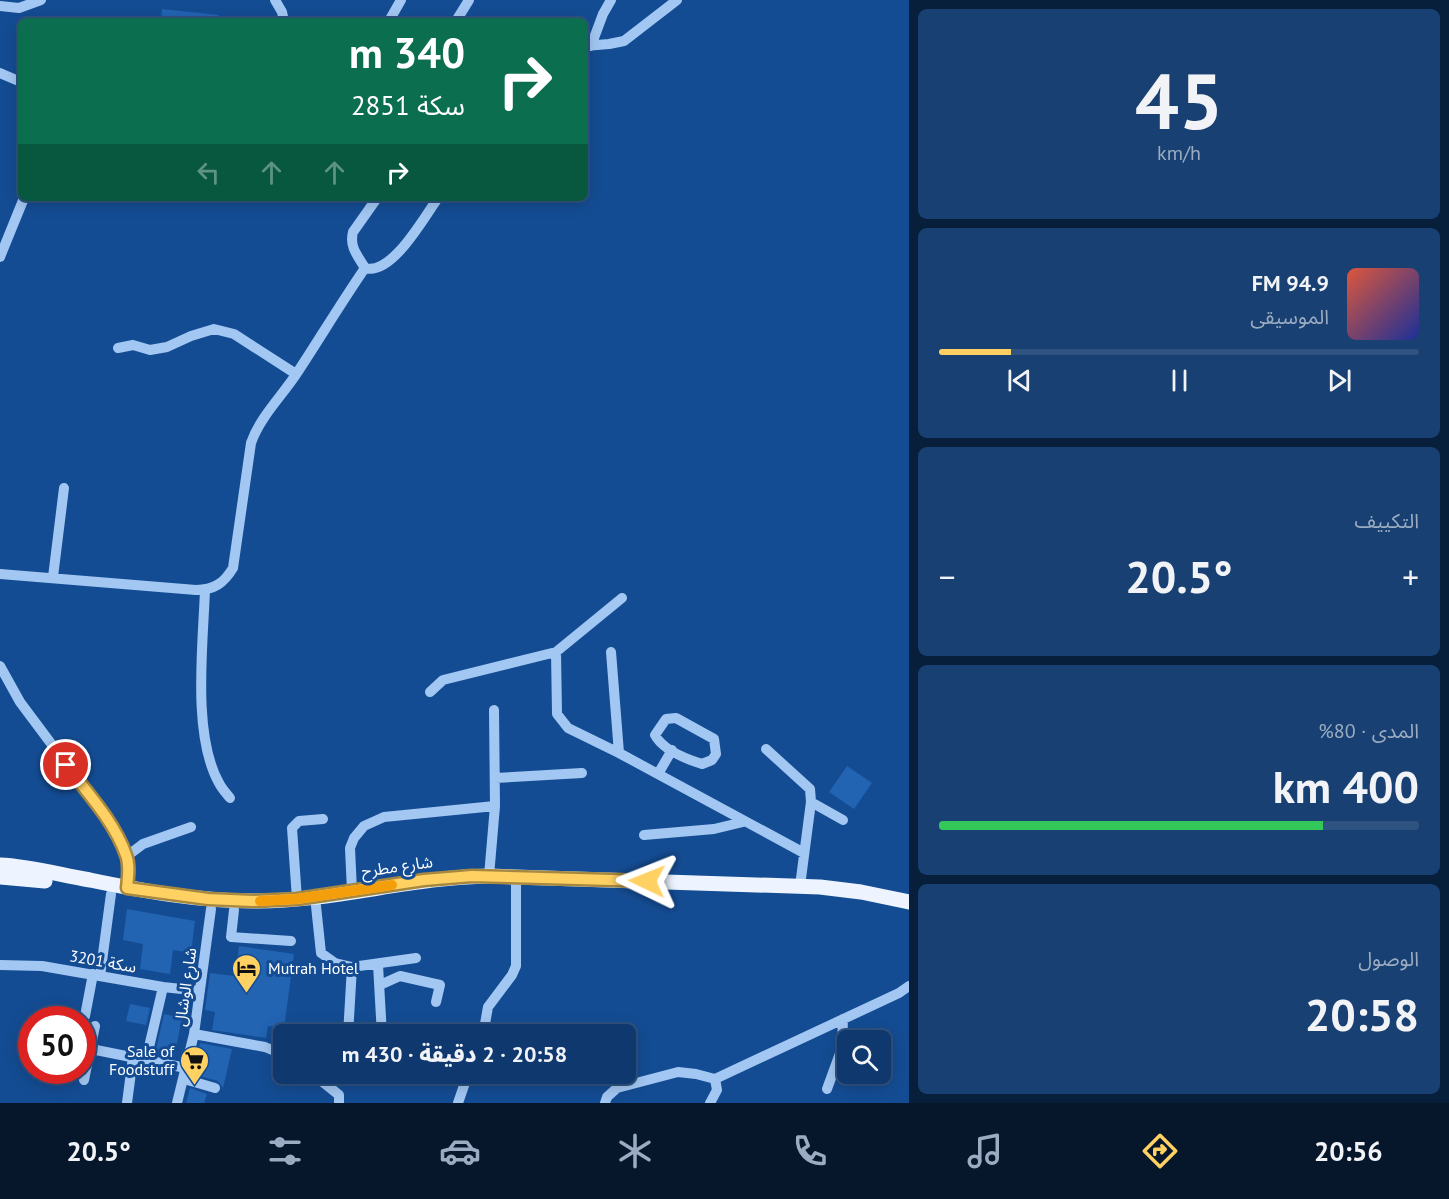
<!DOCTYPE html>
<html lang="ar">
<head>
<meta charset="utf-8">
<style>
	:root { --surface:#0f396e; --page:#184073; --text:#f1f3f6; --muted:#9bacc2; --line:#2f5381; --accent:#ffd163 }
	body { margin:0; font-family:"PT Sans","Noto Sans Arabic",sans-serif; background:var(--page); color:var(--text); direction:rtl; height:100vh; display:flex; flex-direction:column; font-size:22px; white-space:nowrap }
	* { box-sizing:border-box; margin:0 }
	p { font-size:20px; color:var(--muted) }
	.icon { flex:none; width:33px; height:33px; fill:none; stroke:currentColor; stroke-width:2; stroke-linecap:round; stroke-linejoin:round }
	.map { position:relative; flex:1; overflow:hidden; direction:ltr }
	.panel { display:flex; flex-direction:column; gap:9px; padding:9px; background:#081f3c; width:540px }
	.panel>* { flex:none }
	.guide { position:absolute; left:18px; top:18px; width:570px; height:183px; border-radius:9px; box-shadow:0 3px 15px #0003,0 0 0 2px var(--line); direction:rtl; background:#0b6e4f; color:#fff; overflow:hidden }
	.controls { position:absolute; left:837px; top:1030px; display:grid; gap:12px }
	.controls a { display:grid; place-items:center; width:54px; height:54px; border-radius:9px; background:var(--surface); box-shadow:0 3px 15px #0003,0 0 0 2px var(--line); font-size:30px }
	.speed { position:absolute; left:18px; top:1006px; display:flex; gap:12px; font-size:30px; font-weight:700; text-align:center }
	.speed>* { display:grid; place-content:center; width:78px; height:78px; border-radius:50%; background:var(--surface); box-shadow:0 3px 15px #0003,0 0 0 2px var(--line); line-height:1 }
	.speed .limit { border:9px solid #d22; background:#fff; color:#111 }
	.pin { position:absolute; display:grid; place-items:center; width:51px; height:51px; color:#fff; margin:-26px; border:3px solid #fff; border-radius:50%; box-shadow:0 2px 6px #0007 }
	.me { position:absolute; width:66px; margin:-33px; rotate:272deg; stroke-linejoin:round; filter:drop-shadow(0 0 4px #0008) }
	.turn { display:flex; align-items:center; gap:21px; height:126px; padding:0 24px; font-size:27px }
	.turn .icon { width:78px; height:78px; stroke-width:2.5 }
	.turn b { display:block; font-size:42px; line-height:51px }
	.lanes { display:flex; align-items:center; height:57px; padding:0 24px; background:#0003; justify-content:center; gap:30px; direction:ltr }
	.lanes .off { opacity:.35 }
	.big { font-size:45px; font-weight:800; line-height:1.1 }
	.panel .card { flex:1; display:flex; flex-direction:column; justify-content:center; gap:9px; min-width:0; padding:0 21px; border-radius:9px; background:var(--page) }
	.panel .dial { align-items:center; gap:0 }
	.dial b { font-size:78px; line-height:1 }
	.song { display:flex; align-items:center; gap:18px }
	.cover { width:72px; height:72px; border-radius:9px; background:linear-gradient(135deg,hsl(10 70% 55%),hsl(230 70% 35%)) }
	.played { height:6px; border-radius:3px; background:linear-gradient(90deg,var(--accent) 15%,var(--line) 15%) }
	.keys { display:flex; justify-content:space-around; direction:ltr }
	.heat { display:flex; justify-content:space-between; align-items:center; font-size:33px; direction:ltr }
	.charge { height:9px; border-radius:4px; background:linear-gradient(90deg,#34c759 80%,var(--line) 0) }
	.trip { position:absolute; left:273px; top:1024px; width:363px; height:60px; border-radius:9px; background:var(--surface); box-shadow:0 3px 15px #0003,0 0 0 2px var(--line); font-weight:800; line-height:60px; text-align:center; direction:rtl }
	.tabs { display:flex; height:96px; justify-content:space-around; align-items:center; background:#06172c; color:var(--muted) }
	.tabs .icon { width:42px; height:42px }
	.tabs .on { color:var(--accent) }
	.tabs b { font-size:27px; color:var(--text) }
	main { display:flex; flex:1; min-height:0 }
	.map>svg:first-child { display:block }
	.building { fill:#2263b2 }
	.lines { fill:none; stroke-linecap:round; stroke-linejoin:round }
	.minor { stroke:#a2c7f2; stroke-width:10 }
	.major { stroke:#edf4ff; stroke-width:15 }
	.route-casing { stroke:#a68840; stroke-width:15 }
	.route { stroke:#ffd163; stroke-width:10 }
	.slow { stroke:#f59e0b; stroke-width:10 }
	.labels { text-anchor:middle; stroke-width:6; stroke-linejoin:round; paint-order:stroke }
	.street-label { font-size:16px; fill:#fff; stroke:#144c93 }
	.poi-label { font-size:16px; fill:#fff; stroke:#144c93; text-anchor:start }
</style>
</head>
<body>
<main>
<section class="panel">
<div class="card dial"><b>45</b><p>km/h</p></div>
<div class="card">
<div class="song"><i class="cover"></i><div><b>94.9 FM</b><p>الموسيقى</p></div></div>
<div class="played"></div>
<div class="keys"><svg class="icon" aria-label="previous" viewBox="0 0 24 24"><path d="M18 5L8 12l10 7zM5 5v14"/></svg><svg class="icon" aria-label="pause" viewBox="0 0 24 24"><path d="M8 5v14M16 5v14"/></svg><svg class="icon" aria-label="next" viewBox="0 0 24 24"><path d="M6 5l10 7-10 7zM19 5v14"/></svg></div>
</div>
<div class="card"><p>التكييف</p>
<div class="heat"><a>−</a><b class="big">20.5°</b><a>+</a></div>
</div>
<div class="card"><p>المدى · 80%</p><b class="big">400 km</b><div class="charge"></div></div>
<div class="card"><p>الوصول</p><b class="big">20:58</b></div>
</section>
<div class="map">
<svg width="909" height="1103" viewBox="0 0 909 1103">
	<rect width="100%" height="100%" fill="#144c93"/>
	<path class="building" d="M 162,9 L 219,15 L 219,21 L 161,21 Z
		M 847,766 L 872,783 L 854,809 L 829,792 Z
		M 127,909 L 195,921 L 191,953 L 173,950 L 170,974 L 140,969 L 143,944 L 123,940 Z
		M 239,946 L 294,954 L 284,1028 L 268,1026 L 266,1038 L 212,1030 L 215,1012 L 205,1010 L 210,973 L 235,976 Z
		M 130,1004 L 150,1008 L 146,1025 L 126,1021 Z
		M 164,1014 L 182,1018 L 174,1058 L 155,1054 Z
		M 200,1043 L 232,1049 L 223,1088 L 218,1081 L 192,1074 Z
		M 190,1088 L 207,1094 L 204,1103 L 186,1103 Z"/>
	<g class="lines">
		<path class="minor" d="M 275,0 L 282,12 L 284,21
			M 0,6 L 19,8 L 41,0
			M 389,21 L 401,0
			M 456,21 L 469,0
			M 585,46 L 609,44 L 624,41 L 677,0
			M 591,46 L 603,14 L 611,0
			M 0,73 L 21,82
			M 0,257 L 24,198
			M 365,268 C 358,256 349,247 353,232 L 377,198
			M 118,348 L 133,345 L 150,350 L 167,347 L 191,336 L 214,329 L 234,334 L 296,374
			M 0,574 L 196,590 C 214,590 224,583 233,568 L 251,443 C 260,417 282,396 297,373 C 320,338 341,303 365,268 C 392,276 424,217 438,198
			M 53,577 L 64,488
			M 205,590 C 203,645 192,735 219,783 C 222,789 226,793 230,798
			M 556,652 L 557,714 L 568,728 L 619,753 L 804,853
			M 611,652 L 619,753
			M 0,666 L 20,702 L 103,813 L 127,856 L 129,874 L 127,888
			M 430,692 L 443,680 L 556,652 L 622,598
			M 676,718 L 714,739 L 716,754 L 712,760 L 702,764 C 686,759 663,750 655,735 L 666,719 Z
			M 766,749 L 810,789 L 811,802 L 800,886
			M 658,774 L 672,750
			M 495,778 L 582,773
			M 811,802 L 843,820
			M 644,835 L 714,829 L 743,822
			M 127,856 L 143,844 L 191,827
			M 489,876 L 495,806 L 494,710
			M 352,891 L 350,848 L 354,838 L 364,826 L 384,817 L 495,806
			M 297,899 L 292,828 L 299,821 L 323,819
			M 316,906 L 321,953 L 335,963 L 352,967 L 416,958
			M 234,910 L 231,937 L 291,941
			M 0,965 L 42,966 L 163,987 L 200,991
			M 378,965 L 382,1035
			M 100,976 L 111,894
			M 380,985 L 400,976 L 440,985 L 436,1002
			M 85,1016 L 93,974
			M 194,1034 L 265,1047 L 284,1055
			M 348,1035 L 352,967
			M 483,1035 L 488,1007 L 512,975 L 516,966 L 516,885
			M 91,1049 L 186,1068
			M 146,1060 L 163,987
			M 313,1074 L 339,1095 L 339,1103
			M 184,1079 L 215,1088
			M 84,1080 L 95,1026
			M 827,1089 L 842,1048 L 843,1019
			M 127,1103 L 133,1057
			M 177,1103 L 194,1034 L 211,909
			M 458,1103 L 468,1074
			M 605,1103 L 607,1097 L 617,1088 L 678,1072 L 696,1074 L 715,1079
			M 710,1103 L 717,1090 L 715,1079 L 899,993 L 909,986"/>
		<path class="major" d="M 0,865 C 30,866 60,875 90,880 C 143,891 198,901 253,901 C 332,902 410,877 489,876 L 820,887 L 861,892 L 909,902
			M 0,877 L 45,881"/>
	</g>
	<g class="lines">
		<defs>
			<path id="route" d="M 66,765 C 87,792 115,823 126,855 C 130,865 128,877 127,888 L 208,899 L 253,901 L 297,899 L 424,880 L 472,876 L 647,881"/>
		</defs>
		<use href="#route" class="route-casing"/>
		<use href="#route" class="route"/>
		<path class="slow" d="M 260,901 L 297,899 L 392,885"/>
	</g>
	<defs>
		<symbol id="hotel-pin" viewBox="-11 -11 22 30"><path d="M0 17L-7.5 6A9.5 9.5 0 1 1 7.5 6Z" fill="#ffd163" stroke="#144c93"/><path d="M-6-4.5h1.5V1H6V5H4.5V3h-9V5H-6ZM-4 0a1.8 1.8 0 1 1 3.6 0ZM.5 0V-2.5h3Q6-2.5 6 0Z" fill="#111"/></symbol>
		<symbol id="supermarket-pin" viewBox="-11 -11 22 30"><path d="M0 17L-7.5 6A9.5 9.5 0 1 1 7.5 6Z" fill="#ffd163" stroke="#144c93"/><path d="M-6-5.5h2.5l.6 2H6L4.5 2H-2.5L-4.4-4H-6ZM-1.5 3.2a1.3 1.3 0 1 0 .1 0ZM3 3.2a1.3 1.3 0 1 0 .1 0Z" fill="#111"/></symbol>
	</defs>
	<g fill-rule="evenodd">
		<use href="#hotel-pin" x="230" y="952" width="33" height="45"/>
		<use href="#supermarket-pin" x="178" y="1044" width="33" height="45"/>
	</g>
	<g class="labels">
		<g class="street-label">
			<text transform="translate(397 866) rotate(-8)" y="6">شارع مطرح</text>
			<text transform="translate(103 961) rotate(10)" y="6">سكة 3201</text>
			<text transform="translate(185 987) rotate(-82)" y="6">شارع الوشال</text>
		</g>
		<g class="poi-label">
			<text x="268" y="974">Mutrah Hotel</text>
			<text x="174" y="1057" text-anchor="end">Sale of<tspan x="174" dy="18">Foodstuff</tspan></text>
		</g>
	</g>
</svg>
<div class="controls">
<a><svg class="icon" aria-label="search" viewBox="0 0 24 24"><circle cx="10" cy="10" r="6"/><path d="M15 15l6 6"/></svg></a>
</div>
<div class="speed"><div class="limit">50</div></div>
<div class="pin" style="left:66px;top:765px;background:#d93025"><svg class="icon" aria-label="arrive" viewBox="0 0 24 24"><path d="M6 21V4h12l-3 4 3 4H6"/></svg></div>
<svg class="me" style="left:647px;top:881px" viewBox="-20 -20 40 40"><path d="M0-17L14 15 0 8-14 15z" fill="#ffd163" stroke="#fff" stroke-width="4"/></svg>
<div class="trip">20:58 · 2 دقيقة · 430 m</div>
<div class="guide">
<div class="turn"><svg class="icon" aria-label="right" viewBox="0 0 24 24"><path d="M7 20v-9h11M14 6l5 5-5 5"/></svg><div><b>340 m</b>سكة 2851</div></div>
<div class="lanes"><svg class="icon off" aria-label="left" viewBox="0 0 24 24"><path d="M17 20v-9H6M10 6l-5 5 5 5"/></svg><svg class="icon off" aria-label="ahead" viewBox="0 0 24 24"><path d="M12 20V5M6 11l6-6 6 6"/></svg><svg class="icon off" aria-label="ahead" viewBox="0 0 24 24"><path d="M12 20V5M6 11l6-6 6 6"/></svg><svg class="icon" aria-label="right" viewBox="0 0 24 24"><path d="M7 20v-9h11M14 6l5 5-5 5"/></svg></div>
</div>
</div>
</main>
<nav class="tabs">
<b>20:56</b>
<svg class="icon on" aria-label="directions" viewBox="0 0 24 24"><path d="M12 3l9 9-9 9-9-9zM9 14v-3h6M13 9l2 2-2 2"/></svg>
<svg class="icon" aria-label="music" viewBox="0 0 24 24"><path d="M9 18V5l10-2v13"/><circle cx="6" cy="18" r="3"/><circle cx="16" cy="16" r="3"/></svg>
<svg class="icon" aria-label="phone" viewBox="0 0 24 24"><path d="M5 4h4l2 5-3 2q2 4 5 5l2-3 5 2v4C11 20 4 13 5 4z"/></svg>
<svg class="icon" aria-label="climate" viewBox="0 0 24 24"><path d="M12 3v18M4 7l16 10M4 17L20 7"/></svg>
<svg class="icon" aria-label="car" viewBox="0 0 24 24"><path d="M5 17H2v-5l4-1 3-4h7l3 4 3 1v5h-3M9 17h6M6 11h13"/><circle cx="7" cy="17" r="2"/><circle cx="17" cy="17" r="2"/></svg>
<svg class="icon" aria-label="filters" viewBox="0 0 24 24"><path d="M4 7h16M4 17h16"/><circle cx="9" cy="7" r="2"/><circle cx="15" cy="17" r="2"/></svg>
<b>20.5°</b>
</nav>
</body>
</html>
